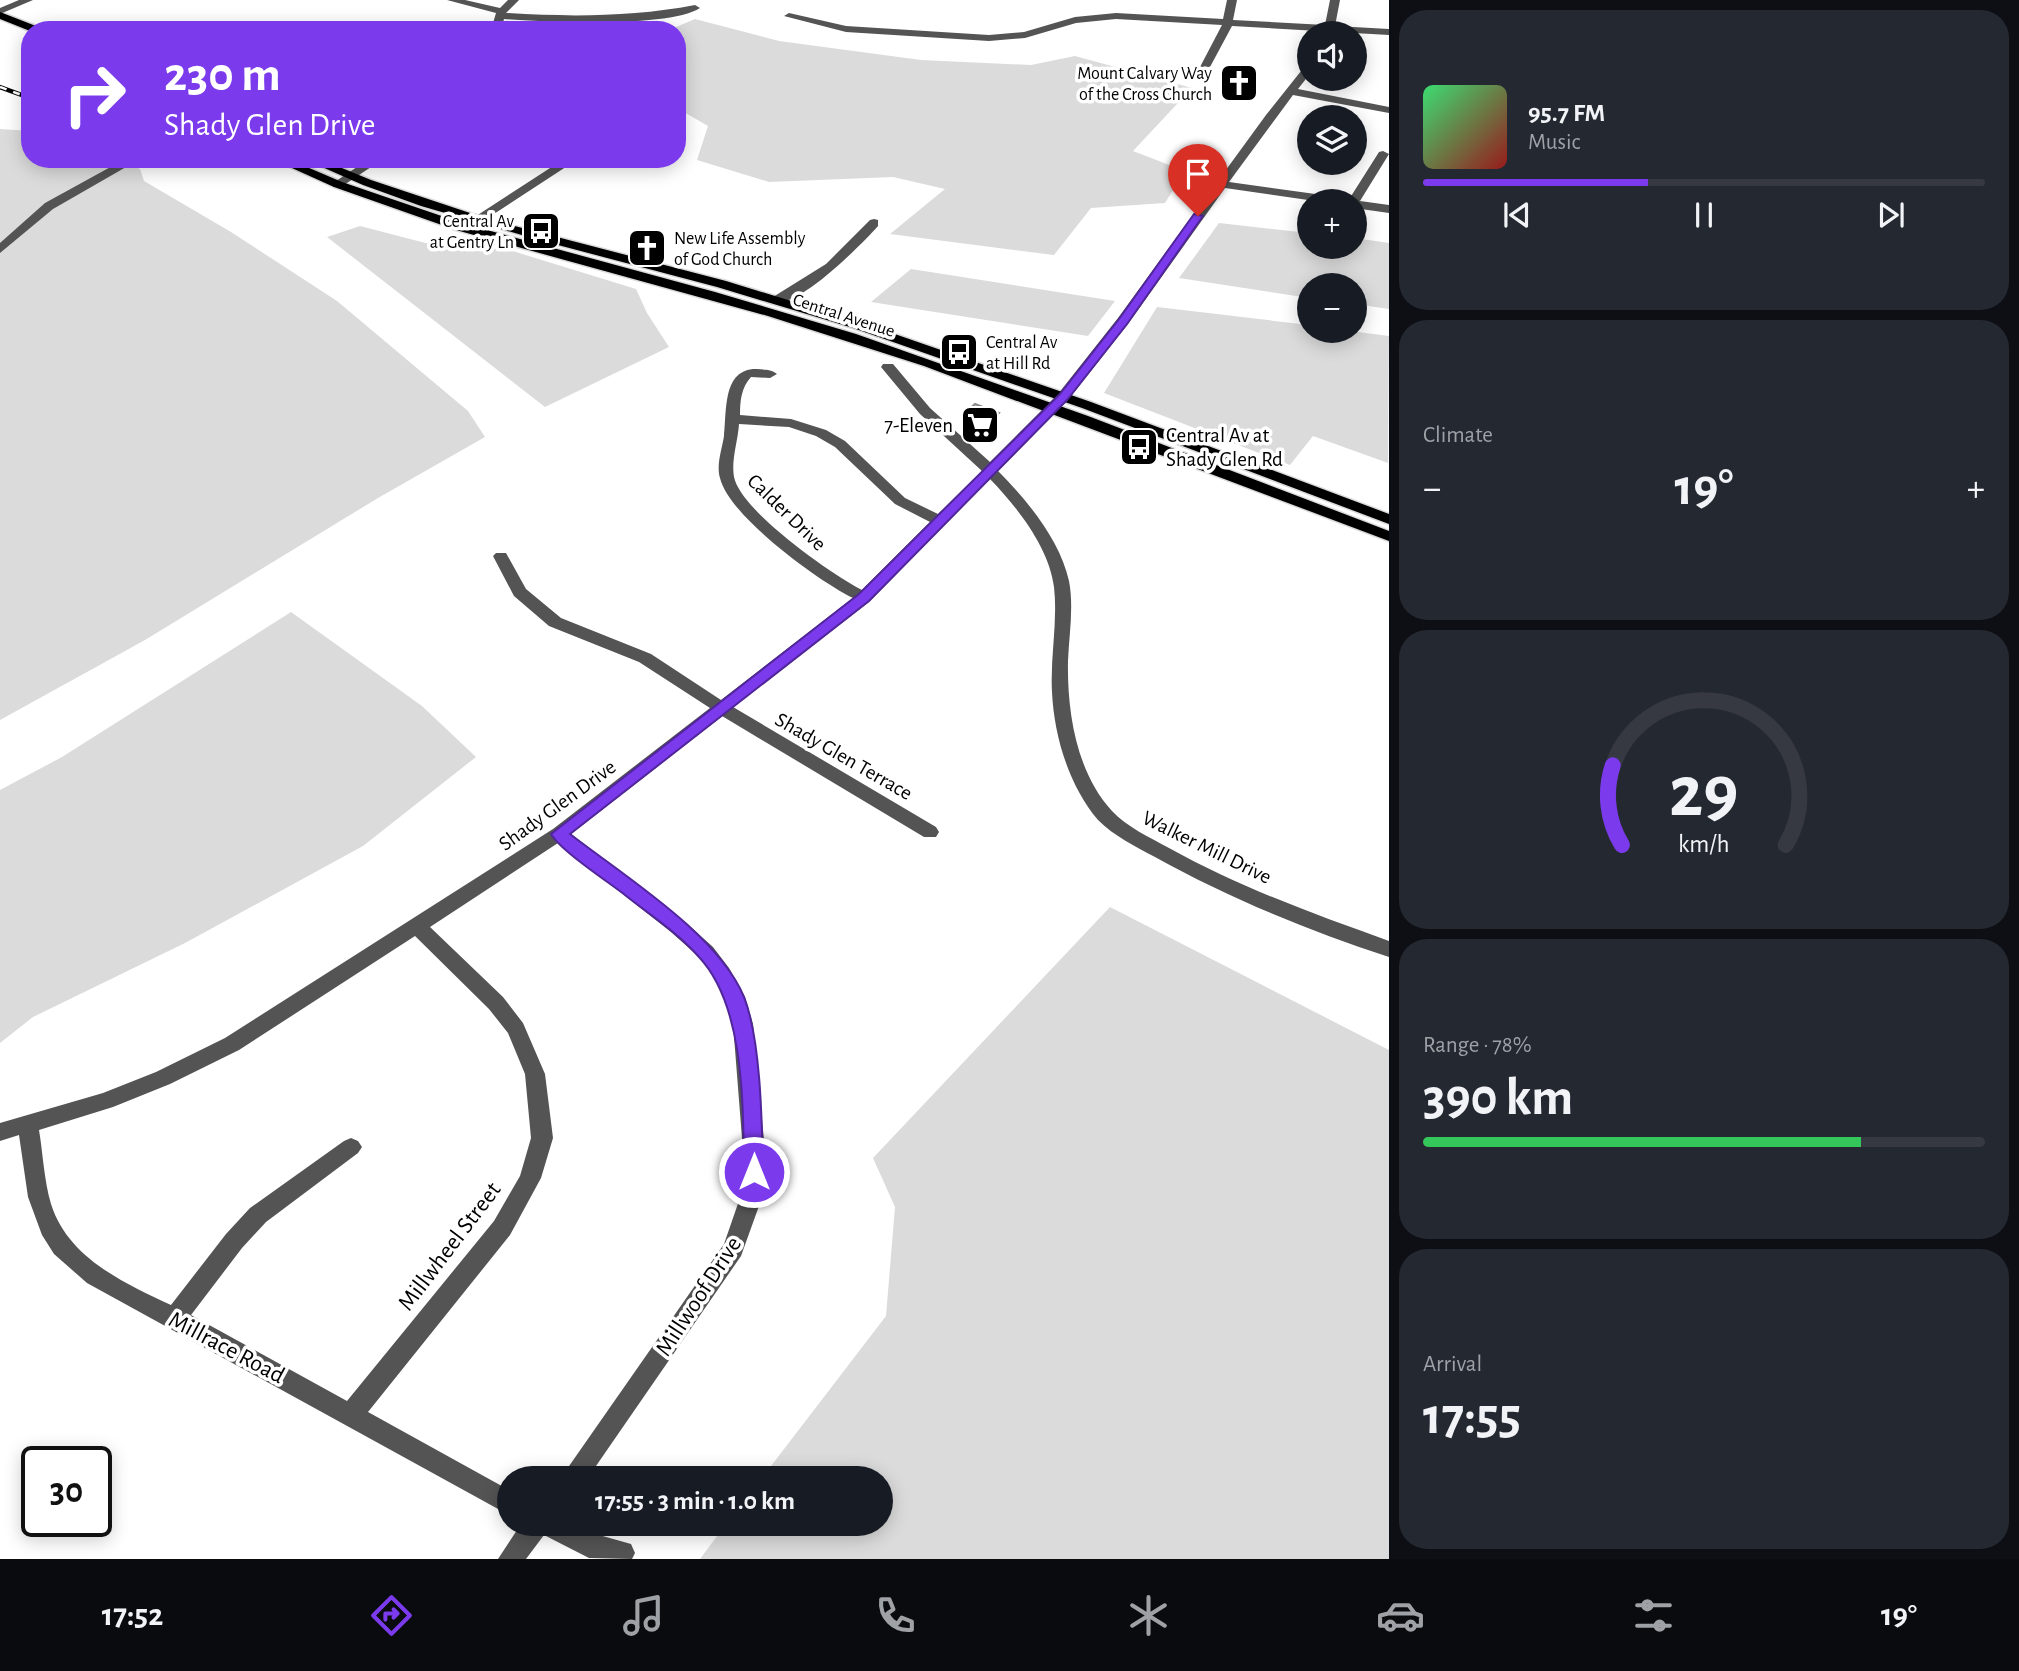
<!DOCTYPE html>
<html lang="en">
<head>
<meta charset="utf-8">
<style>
	:root { --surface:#171b24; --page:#242831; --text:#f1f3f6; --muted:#9ea1a6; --line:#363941; --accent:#7c3aed }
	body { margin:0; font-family:"Alegreya Sans",sans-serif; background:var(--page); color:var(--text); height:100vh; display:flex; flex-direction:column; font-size:26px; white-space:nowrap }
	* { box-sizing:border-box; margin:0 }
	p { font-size:23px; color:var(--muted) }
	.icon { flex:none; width:38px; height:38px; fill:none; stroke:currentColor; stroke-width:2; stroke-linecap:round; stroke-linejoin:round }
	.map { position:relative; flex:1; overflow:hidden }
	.side { display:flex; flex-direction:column; gap:10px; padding:10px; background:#0d0f14; width:630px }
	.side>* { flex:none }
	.guide { position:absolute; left:21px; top:21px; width:665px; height:147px; border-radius:28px; box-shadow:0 4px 18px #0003; background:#7c3aed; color:#fff; overflow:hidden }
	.buttons { position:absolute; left:1297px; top:21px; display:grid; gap:14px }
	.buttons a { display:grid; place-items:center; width:70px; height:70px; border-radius:50%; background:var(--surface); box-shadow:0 4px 18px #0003; font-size:35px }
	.speed { position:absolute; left:21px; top:1446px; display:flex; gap:14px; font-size:35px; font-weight:700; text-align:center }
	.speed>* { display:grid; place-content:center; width:91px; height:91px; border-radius:50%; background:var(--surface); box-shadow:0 4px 18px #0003; line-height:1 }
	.speed .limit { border:4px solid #111; border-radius:10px; background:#fff; color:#111 }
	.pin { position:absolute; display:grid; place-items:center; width:60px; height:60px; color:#fff; margin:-72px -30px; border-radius:50% 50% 50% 0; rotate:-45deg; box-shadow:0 0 7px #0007 }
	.pin .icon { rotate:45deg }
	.me { position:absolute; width:77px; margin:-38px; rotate:0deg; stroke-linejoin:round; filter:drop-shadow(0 0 5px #0008) }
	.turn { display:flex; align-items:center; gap:24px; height:147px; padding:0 28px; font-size:32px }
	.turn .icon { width:91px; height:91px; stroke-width:2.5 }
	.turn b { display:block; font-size:49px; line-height:60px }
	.big { font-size:52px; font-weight:700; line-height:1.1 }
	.side .tile { flex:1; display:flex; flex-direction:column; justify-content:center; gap:10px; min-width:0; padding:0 24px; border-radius:28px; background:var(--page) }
	.side .dial { align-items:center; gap:0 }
	.dial svg { height:182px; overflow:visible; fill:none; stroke:var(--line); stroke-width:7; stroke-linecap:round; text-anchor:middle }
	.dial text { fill:var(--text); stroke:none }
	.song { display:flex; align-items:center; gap:21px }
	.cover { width:84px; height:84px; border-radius:10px; background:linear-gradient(135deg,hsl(140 70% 55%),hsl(0 70% 35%)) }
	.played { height:7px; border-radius:4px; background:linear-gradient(90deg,var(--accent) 40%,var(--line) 40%) }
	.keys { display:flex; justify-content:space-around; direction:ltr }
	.heat { display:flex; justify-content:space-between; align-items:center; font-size:38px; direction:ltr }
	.charge { height:10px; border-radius:5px; background:linear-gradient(90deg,#34c759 78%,var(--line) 0) }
	.trip { position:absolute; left:497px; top:1466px; width:396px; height:70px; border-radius:35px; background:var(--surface); box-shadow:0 4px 18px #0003; font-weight:700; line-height:70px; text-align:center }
	.menu { display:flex; height:112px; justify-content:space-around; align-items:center; background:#090b0e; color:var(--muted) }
	.menu .icon { width:49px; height:49px }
	.menu .active { color:var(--accent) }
	.menu b { font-size:32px; color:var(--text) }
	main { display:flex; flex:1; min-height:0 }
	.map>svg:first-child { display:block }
	.green { fill:#dbdbdb }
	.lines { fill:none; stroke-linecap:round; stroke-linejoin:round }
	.major-casing { stroke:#dbdbdb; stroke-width:3 }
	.minor { fill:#545454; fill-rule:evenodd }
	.major { fill:#000; fill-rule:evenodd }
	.rail-casing { stroke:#000; stroke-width:4.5 }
	.rail { stroke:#fff; stroke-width:2.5; stroke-dasharray:7; stroke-linecap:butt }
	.wall { fill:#a9a9a9 }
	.shaded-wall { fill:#898989 }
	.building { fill:#c4c4c4; stroke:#898989; stroke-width:2 }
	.route { fill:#7c3aed; stroke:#51269a; stroke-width:2 }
	.labels { text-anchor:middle; stroke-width:7; stroke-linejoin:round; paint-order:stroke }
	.far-poi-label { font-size:18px; fill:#000; stroke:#fff; text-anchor:end }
	.far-street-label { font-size:18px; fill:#000; stroke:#fff }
	.poi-label { font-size:21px; fill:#000; stroke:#fff; text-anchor:end }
	.street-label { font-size:21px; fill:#000; stroke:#fff }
	.near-street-label { font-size:24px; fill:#000; stroke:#fff }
</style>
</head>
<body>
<main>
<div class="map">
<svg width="1389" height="1559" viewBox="0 0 1389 1559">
	<rect width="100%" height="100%" fill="#fff"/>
	<path class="green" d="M 695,19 L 779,41 L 921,60 L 1031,65 L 1075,56 L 1192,88 L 1133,151 L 1185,171 L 1165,203 L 1091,208 L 1054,255 L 890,234 L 945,189 L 893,177 L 769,182 L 697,160 L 708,126 L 677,108 L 677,30 L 669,30 Z
		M 0,129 L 30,131 L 30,159 L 116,159 L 140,169 L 144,181 L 231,232 L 337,301 L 468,411 L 485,437 L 378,498 L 145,640 L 0,720 Z
		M 1219,223 L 1309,233 L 1309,247 L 1354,247 L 1355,238 L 1389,243 L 1389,309 L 1355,304 L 1354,285 L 1309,285 L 1309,298 L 1179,278 Z
		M 360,226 L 437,246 L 506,249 L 636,289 L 647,313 L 669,347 L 545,407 L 327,237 Z
		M 911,269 L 1115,301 L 1088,336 L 871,302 Z
		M 1157,307 L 1309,325 L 1309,331 L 1350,331 L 1389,336 L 1388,463 L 1313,436 L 1290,465 L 1104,393 Z
		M 291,612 L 422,706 L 476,757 L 363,846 L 185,943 L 33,1017 L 0,1043 L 0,790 L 62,757 Z
		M 1110,907 L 1389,1050 L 1389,1559 L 700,1559 L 726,1524 L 880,1524 L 880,1479 L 761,1479 L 886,1316 L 895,1207 L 873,1158 Z"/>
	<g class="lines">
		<defs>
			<path id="major" d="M 0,12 L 41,28 L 42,30 L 30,31 L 0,19 Z
				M 272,159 L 288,159 L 342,182 L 465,224 L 715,292 L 856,334 L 1088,416 L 1389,531 L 1389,541 L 924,366 L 768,316 L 456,230 L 334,187 Z
				M 304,159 L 320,159 L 371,180 L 488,219 L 726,281 L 863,323 L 1091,402 L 1389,514 L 1389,524 L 1082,408 L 853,328 L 717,287 L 539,240 L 421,206 L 363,185 Z"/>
		</defs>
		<use href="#major" class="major-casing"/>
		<path class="minor" d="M 19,0 L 33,0 L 0,14 L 0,8 Z
			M 447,0 L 465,0 L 500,8 L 508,0 L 519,0 L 506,13 C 570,17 632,17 695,5 L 700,8 C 670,28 544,22 504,19 L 501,30 L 491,30 L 496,13 Z
			M 1227,0 L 1237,0 L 1233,20 L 1325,25 L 1330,0 L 1340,0 L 1335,26 L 1389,29 L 1389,35 L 1232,26 L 1210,67 L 1205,70 L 1200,67 L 1222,25 L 1116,19 L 1076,23 L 1025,38 L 989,41 L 846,32 L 784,16 L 789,13 L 846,26 L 989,35 L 1024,32 L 1075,17 L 1116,13 L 1223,19 Z
			M 1309,65 L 1309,75 L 1298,89 L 1389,107 L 1389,113 L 1293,95 L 1229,182 L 1337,197 L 1343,201 L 1315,201 L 1225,188 L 1128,324 L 1068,400 L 998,471 C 1027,500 1060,540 1069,581 C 1074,607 1069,635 1068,661 C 1067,711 1076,772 1112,811 C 1127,827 1149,837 1169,848 C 1239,887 1314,914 1389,941 L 1389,957 C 1309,931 1229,898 1155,857 C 1136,847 1114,836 1098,820 C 1069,786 1054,736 1052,692 C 1050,657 1058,622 1054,587 C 1049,547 1017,507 990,479 L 870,601 L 733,707 L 936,827 L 939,832 L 936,837 L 924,837 L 722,716 L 571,834 L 685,922 L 713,947 L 729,968 L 745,997 L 753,1024 L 765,1151 L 764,1192 L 741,1256 L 587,1479 L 560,1479 L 724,1244 L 742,1192 L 743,1151 L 733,1024 L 725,998 L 715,978 L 699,957 L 671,932 L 558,843 L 430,927 L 503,997 L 523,1023 L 545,1074 L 553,1138 L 541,1178 L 510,1235 L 368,1412 L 509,1490 L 509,1515 L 87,1283 L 54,1254 L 42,1235 L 28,1197 L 19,1135 L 0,1141 L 0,1123 L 103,1093 L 156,1072 L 225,1038 L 553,829 L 710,708 L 639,662 L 549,626 L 514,596 L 493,556 L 496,553 L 506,553 L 526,589 L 561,618 L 651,654 L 721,700 L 853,598 C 818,581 729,516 720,478 C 716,465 722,449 724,436 C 727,412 722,368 757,369 C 765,370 771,369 777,374 L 770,378 L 751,377 C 741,388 740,401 740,415 L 791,419 L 826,430 L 845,441 L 905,498 L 938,514 L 982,471 L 920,414 L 881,367 L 883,364 L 893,364 L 930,408 L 990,462 L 1058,394 L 1118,318 L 1266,115 L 1305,66 ZM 739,424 L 789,427 L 816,436 L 835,447 L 895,504 L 930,522 L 862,590 C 831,574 741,511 734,477 C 731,460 738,441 739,424 ZM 415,936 L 489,1009 L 508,1033 L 525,1074 L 531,1138 L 520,1176 L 494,1221 L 347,1401 L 191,1315 L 242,1248 L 266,1222 L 358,1153 L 362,1147 L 358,1141 L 351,1138 L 344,1141 L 250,1208 L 226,1234 L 171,1305 C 124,1283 68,1258 51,1204 C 44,1180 43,1154 39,1130 L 113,1107 L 170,1084 L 239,1050 Z
			M 1383,151 L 1389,154 L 1360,201 L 1389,205 L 1389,213 L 1354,208 L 1354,201 L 1348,201 L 1379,152 Z
			M 125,159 L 140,159 L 53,209 L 0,253 L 0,243 L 45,203 Z
			M 369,159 L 383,159 L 341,187 L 333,187 L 333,183 Z
			M 564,159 L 578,159 L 480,223 L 470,220 Z
			M 874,219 L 878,220 L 878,226 C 861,245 800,307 773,303 L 773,297 L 826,264 L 870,220 Z
			M 521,1524 L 574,1524 L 592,1533 L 631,1544 L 635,1553 L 632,1559 L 589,1558 L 544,1535 L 526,1559 L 498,1559 Z"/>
		<use href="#major" class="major"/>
		<defs>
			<path id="rail" d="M 0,87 L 30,98"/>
		</defs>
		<use href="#rail" class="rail-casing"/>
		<use href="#rail" class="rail"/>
	</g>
	<path class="wall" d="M 963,415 L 998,424 L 986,435 L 962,426 Z"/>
	<path class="shaded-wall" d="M 999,413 L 998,424 L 986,435 L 988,424 Z"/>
	<path class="building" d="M 975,404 L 999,413 L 988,424 L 963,415 Z"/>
	<path class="route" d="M 1194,214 L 1203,216 L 1127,324 L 1067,400 L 869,601 L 570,834 C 624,876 718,934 744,997 C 761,1040 762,1124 763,1172 L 761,1178 L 754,1180 L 747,1178 L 744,1172 C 743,1106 745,1006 699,957 C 678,933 650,915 625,895 C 607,881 561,851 551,834 L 859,594 L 1059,395 L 1119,319 Z"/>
	<defs>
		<symbol id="church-square" viewBox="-11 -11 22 22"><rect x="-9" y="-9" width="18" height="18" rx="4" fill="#000" stroke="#fff"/><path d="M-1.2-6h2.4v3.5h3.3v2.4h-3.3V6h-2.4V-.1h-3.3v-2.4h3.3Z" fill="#fff"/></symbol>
		<symbol id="bus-square" viewBox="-11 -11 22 22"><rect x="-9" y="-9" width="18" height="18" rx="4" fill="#000" stroke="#fff"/><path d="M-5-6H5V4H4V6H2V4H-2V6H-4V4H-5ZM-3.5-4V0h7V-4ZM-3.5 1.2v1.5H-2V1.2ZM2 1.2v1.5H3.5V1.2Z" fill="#fff"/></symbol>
		<symbol id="supermarket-square" viewBox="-11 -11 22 22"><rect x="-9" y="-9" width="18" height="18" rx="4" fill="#000" stroke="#fff"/><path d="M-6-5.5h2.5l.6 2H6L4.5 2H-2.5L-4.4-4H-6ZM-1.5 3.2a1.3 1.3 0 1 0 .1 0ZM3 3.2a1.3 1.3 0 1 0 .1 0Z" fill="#fff"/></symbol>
	</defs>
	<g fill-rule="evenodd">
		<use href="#church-square" x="1217" y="61" width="44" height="44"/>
		<use href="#bus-square" x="519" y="209" width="44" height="44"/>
		<use href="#church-square" x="625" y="226" width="44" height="44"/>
		<use href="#bus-square" x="937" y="330" width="44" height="44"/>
		<use href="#supermarket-square" x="958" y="403" width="44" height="44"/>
		<use href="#bus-square" x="1117" y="425" width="44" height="44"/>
	</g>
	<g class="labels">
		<g class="far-poi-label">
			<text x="1212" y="79">Mount Calvary Way<tspan x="1212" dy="21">of the Cross Church</tspan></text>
			<text x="514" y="227">Central Av<tspan x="514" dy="21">at Gentry Ln</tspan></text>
			<text x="674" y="244" text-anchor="start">New Life Assembly<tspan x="674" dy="21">of God Church</tspan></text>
			<text x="986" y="348" text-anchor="start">Central Av<tspan x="986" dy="21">at Hill Rd</tspan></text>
		</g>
		<g class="far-street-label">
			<text transform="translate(844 315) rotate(18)" y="6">Central Avenue</text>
		</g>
		<g class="poi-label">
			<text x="953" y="432">7-Eleven</text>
			<text x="1166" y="442" text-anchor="start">Central Av at<tspan x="1166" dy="24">Shady Glen Rd</tspan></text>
		</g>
		<g class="street-label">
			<text transform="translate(787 512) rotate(44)" y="7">Calder Drive</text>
			<text transform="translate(844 756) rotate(30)" y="7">Shady Glen Terrace</text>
			<text transform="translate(557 805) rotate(-36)" y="7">Shady Glen Drive</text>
			<text transform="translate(1207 847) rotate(26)" y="7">Walker Mill Drive</text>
		</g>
		<g class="near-street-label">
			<text transform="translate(449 1246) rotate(-53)" y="8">Millwheel Street</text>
			<text transform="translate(698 1296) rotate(-57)" y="8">Millwoof Drive</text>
			<text transform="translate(227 1347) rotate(28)" y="8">Millrace Road</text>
		</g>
	</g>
</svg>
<div class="buttons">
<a><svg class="icon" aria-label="sound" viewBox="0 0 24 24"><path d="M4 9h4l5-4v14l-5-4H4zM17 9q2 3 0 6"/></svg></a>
<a><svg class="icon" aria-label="layers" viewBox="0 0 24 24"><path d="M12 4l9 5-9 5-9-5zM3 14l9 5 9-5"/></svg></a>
<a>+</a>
<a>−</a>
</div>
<div class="speed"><div class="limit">30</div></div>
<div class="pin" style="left:1198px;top:216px;background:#d93025"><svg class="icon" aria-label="arrive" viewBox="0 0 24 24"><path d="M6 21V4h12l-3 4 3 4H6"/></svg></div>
<svg class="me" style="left:754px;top:1172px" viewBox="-20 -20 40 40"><circle r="17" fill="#7c3aed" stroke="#fff" stroke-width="3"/><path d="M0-11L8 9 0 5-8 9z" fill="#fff"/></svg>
<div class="trip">17:55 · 3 min · 1.0 km</div>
<div class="guide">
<div class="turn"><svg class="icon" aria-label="right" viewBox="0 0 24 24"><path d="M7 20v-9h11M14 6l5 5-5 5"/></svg><div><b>230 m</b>Shady Glen Drive</div></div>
</div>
</div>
<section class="side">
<div class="tile">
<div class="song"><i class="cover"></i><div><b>95.7 FM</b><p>Music</p></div></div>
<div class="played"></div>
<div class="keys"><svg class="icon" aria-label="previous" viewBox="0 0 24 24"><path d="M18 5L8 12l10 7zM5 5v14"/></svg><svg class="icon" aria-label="pause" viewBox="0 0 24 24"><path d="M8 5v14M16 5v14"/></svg><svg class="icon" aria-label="next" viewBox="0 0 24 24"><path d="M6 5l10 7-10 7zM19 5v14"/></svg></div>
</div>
<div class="tile"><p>Climate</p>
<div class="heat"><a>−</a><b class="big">19°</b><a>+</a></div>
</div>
<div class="tile dial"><svg viewBox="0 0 100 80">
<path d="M14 69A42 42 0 1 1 86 69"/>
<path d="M14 69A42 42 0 0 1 10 34" stroke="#7c3aed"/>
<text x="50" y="56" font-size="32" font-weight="700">29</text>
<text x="50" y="72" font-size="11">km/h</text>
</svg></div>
<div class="tile"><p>Range · 78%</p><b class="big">390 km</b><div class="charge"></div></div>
<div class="tile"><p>Arrival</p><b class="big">17:55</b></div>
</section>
</main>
<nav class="menu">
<b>17:52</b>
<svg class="icon active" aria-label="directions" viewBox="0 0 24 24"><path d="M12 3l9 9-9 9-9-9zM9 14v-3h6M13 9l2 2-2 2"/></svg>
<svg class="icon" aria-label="music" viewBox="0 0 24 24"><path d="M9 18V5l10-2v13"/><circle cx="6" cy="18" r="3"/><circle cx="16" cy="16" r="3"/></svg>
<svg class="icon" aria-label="phone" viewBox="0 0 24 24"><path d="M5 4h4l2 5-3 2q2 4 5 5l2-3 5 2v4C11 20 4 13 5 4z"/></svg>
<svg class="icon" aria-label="climate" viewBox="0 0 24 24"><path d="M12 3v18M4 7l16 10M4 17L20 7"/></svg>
<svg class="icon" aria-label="car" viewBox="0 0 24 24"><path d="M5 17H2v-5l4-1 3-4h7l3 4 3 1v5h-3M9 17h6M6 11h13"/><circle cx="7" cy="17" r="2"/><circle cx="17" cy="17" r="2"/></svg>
<svg class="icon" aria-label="filters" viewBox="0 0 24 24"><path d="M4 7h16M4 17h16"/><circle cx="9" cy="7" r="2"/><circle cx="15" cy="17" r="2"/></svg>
<b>19°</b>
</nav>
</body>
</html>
